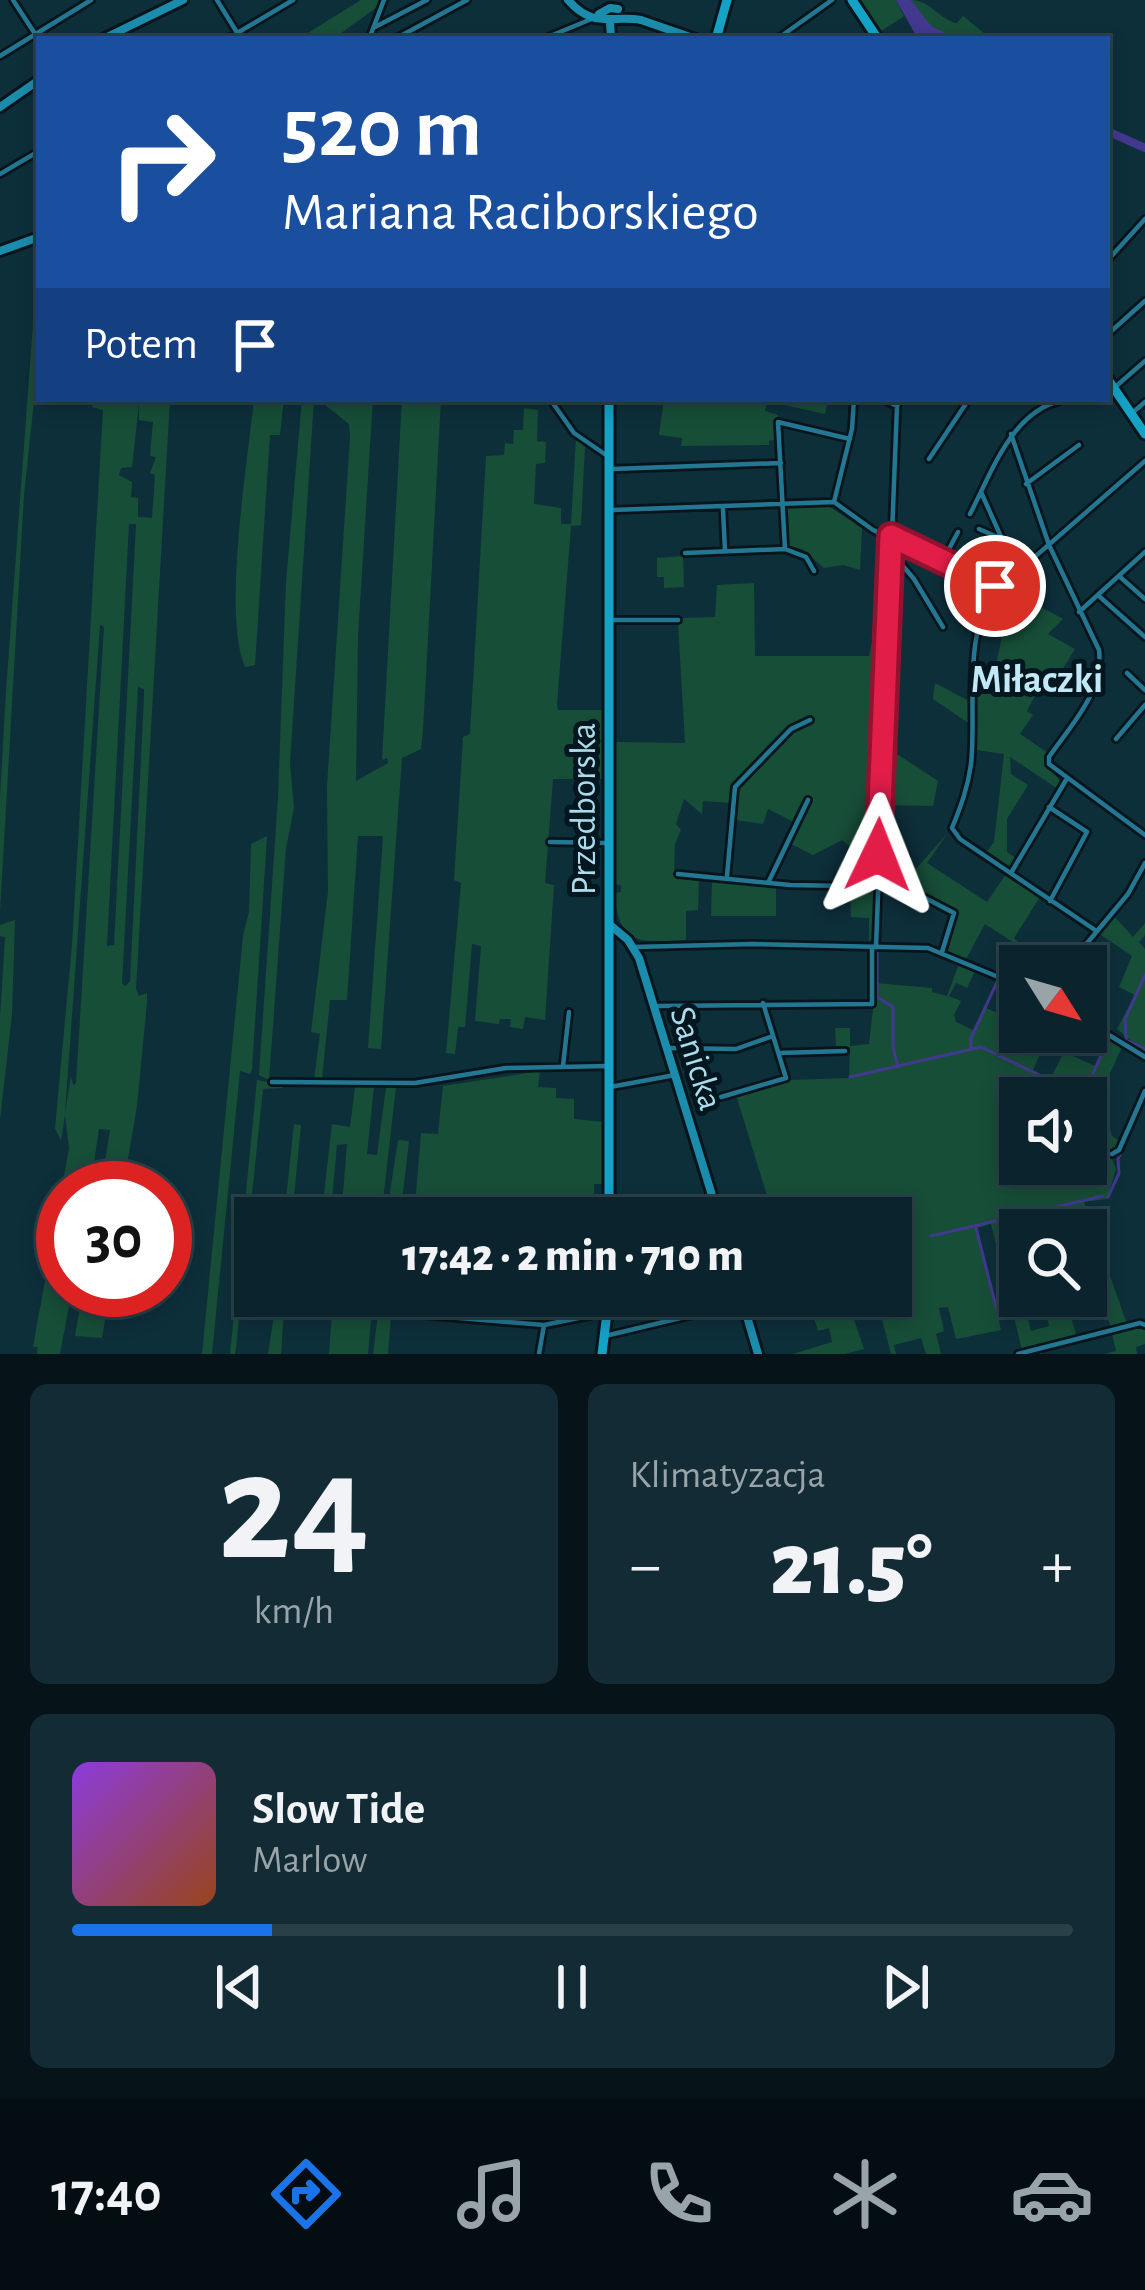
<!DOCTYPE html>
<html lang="pl">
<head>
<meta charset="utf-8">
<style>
	:root { --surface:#0a232c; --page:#132b34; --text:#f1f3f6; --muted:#99a4a9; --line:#2a4048; --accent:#1a73e8 }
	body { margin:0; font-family:"Alegreya Sans",sans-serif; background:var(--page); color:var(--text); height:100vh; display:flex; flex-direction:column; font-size:45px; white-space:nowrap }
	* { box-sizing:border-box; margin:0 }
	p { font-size:39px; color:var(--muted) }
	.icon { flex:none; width:66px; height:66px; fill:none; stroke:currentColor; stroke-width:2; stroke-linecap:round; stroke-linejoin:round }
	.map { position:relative; height:1354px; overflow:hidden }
	.panel { display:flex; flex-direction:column; gap:30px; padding:30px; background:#061318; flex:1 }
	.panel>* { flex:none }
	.top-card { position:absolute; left:36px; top:36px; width:1074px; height:366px; border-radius:0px; box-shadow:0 6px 18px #0003,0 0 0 3px var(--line); background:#1a4fa0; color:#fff; overflow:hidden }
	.needle { width:78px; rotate:127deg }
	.controls { position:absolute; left:999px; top:945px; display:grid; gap:24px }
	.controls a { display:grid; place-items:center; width:108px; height:108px; border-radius:0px; background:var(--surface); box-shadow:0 6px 18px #0003,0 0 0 3px var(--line); font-size:60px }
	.speed { position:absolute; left:36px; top:1161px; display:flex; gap:24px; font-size:60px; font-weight:700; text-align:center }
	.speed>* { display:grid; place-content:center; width:156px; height:156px; border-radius:50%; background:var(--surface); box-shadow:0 6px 18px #0003,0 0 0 3px var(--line); line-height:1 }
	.speed .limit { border:18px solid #d22; background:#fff; color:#111 }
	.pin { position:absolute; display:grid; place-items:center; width:102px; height:102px; color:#fff; margin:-51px; border:6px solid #fff; border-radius:50%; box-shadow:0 3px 12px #0007 }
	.me { position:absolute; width:132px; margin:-66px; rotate:2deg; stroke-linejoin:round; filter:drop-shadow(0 0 9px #0008) }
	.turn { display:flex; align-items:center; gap:42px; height:252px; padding:0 48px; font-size:54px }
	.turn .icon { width:156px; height:156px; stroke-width:2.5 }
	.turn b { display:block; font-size:84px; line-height:102px }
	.then { display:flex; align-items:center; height:114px; padding:0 48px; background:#0003; gap:24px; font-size:45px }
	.big { font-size:90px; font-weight:800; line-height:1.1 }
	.panel .tile { flex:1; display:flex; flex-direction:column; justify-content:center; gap:18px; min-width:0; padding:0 42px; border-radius:18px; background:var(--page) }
	.panel .dial { align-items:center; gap:0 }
	.dial b { font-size:156px; line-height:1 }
	.song { display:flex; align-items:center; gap:36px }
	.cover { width:144px; height:144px; border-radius:18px; background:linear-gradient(135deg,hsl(270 70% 55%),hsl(20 70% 35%)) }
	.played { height:12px; border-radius:6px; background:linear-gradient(90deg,var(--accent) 20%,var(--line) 20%) }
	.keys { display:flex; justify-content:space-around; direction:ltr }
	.heat { display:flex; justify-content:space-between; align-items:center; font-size:66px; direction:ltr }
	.panel .tiles { flex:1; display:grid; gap:30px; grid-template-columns:1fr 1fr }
	.tile:last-child { grid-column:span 2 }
	.trip { position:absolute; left:234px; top:1197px; width:678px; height:120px; border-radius:0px; background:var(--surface); box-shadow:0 6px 18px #0003,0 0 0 3px var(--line); font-weight:800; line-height:120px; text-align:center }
	.menu { display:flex; height:192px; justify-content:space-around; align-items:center; background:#040e12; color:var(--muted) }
	.menu .icon { width:84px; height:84px }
	.menu .active { color:var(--accent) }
	.menu b { font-size:54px; color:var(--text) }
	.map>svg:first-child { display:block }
	.green { fill:#174e38; fill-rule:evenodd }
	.water { fill:#42398f }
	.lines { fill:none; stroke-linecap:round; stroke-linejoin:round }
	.stream { stroke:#42398f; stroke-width:3 }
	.river { stroke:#42398f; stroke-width:8 }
	.street-casing { stroke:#08151a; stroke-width:10 }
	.secondary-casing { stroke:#08151a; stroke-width:14 }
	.primary-casing { stroke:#08151a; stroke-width:15 }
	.street { stroke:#247792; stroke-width:4.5 }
	.secondary { stroke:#1c8cad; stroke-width:8 }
	.primary { stroke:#14a2c7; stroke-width:9 }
	.route-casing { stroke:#92132f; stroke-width:30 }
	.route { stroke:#e11d48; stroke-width:21 }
	.labels { text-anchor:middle; stroke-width:10; stroke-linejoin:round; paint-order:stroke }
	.street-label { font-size:36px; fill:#acdbec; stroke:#01161e }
	.neighbourhood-label { font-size:39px; font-weight:bold; fill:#c2e8f6; stroke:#01161e }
</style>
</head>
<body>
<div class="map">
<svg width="1145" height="1354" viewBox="0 0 1145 1354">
	<rect width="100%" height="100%" fill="#0d2f3a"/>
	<path class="green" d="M 361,0 L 381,0 L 380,5 L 333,39 L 298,39 Z
		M 858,0 L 896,0 L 904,16 L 880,32 Z
		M 911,0 C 930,0 941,21 957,23 L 963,16 L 991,39 L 957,39 L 928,29 Z
		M 34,310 L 39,310 L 39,354 L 24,495 L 0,912 L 0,798 L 6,691 Z
		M 93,399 L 170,399 L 136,989 L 139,996 L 147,993 L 147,1003 L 137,1106 L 123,1188 L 101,1188 L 110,1130 L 99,1129 L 90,1188 L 63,1188 L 63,1290 L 72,1290 L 60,1354 L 37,1354 L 38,1347 L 33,1347 L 69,1148 L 65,1115 L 61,1141 L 55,1128 L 72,945 L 103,410 L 92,407 ZM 139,403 L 139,420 L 153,422 L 150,456 L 156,457 L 150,473 L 155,475 L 152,518 L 138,517 L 138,498 L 131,497 L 132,482 L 119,475 L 121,468 L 132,467 ZM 136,524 L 114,945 L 107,946 L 129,524 ZM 100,625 L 104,627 L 76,1083 L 73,1085 L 71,1076 L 65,1113 ZM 138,687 L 144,689 L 144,697 L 130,981 L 126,986 L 122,984 Z
		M 254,399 L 284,399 L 280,435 L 270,435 L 255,665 L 245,667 C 222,614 248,462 254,399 Z
		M 302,399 L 314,399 L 290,763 L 294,808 L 286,848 L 269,1080 L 259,1075 L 278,797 L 286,582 Z
		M 326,399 L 373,399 L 358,636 L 356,781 L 388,763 L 387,758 L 382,760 L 402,399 L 441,399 L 423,730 L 421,749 L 402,758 L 381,1049 L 368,1048 L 383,836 L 358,836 L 347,1000 L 330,1000 L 322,1079 L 314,1080 L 320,1034 L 311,1032 L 328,892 L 327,786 L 350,437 L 349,424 L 325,405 Z
		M 664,399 L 828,399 L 825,414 L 767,401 L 765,411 L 778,415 L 776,439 L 769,441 L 769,445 L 681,446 L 682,438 L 659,435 Z
		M 524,408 L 538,410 L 537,441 L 546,442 L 545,463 L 536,464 L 534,504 L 561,508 L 561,524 L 571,524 L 576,438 L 585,446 L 581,525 L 571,526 L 557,705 L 558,710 L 606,710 L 605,779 L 553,779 L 545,883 L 554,885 L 545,1020 L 525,1017 L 523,1029 L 510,1027 L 511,1019 L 500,1019 L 499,1024 L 475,1021 L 481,946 L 472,944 L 465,1027 L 458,1027 L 455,1054 L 446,1053 L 461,883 L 454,880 L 463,737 L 470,734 L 486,456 L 504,455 L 505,443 L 513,444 L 514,430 L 523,430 Z
		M 787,507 L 830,507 L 862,528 L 860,570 L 843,565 L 824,568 L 802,549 L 787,546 Z
		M 683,556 L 684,587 L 664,588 L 664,577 L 657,577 L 657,558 Z
		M 887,575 L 873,878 L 855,882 L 855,851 L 842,840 L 813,855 L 791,844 L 810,804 L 808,801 L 794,822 L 768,809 L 763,824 L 735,820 L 732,796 L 731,803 L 703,801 L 702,814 L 684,799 L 676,824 L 681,830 L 675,844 L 674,875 L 699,879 L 698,910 L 686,911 L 686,940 C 639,942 620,947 614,893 L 621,892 L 621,885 L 614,884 L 616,742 L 685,743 L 678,623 L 682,618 L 715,617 L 717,585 L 754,583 L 755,656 L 869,656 Z
		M 1032,602 L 1063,619 L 1048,634 L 1075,649 L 1047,694 L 1038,690 L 1027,711 L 1033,715 L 1020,734 L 1048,753 L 1047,766 L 1061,782 L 1058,789 L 1010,757 L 1011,774 L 1028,785 L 1007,819 L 1007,852 L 1017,859 L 1012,867 L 1006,867 L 986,853 L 994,842 L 1004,754 L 976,750 L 978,680 L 1002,693 L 1008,672 L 996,665 L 1002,636 L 1020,606 L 1026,609 Z
		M 935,683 L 971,702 L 970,724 L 933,699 Z
		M 888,748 L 938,781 L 933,806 L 886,805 Z
		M 947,834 L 927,863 L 987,902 L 1006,874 L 1040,897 L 1014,938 L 1025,950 L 985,924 L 966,959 L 948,952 L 957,911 L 910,886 L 882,880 L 882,860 L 905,881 Z
		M 267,836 L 252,1070 L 250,1074 L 240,1071 L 212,1354 L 202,1354 L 243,936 L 249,912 L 251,844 Z
		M 746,880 L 776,886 L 776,916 L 711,916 L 712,881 Z
		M 850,887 L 867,887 L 873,892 L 874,938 L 869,941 L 869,918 L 851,917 Z
		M 1113,915 L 1133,937 L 1145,923 L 1145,935 L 1139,942 L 1145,949 L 1145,1052 L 1117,1029 L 1135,995 L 1119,987 L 1132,956 L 1098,933 Z
		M 15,920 L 12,1014 L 0,1120 L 0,1017 L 5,937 L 0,936 L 0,925 Z
		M 959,964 L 975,971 L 967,988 L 956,983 L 949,996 L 961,1001 L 954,1015 L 956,1022 L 973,1030 L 999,980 L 986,1008 L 1016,1021 L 1020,1015 L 1020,1032 L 1050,1032 L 1033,1070 L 1050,1079 L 1064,1052 L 1095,1066 L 1108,1035 L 1122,1047 L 1100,1095 L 1112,1136 L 1119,1140 L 1111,1156 L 1116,1169 L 1107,1199 L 1084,1202 L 1127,1324 L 1111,1327 L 1094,1282 L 1086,1284 L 1086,1230 L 1025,1230 L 1021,1216 L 1004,1221 L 1031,1331 L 1049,1326 L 1042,1296 L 1065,1296 L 1077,1338 L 1022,1350 L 991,1224 L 977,1228 L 1001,1330 L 956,1339 L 948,1307 L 939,1308 L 944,1331 L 936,1334 L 941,1354 L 926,1354 L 921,1338 L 894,1345 L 896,1354 L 891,1354 L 876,1296 L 891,1296 L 891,1218 L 774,1218 L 736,1095 L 790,1080 L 849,1078 L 850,1047 L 836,1047 L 835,1028 L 850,1028 L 850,1046 L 869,1044 L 876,983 L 932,988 L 932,992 L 947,996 ZM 1020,1098 L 1086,1098 L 1086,1164 L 1020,1164 Z
		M 540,1071 L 538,1087 L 556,1088 L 556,1098 L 574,1099 L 574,1119 L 605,1122 L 605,1184 L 594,1184 L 594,1205 L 605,1206 L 604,1218 L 414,1218 L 421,1133 L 438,1134 L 443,1086 Z
		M 257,1080 L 283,1085 L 283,1088 L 263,1089 L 236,1348 L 235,1354 L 230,1354 Z
		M 355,1087 L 374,1087 L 367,1154 L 377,1155 L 386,1087 L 396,1087 L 381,1218 L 341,1218 L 347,1144 L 337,1145 L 331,1210 L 323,1203 L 332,1124 L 350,1127 Z
		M 294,1124 L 301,1125 L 292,1218 L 284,1218 Z
		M 398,1140 L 409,1141 L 400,1218 L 386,1218 Z
		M 83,1290 L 110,1290 L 102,1338 L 75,1336 Z
		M 277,1296 L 285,1296 L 281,1354 L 268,1354 Z
		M 333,1296 L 373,1296 L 368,1354 L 329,1354 Z
		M 407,1296 L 476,1296 L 474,1316 L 406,1311 Z
		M 547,1296 L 603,1296 L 603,1311 L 542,1323 Z
		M 613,1296 L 683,1296 L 613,1312 Z
		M 817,1296 L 846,1296 L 864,1349 L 845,1354 L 793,1354 L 832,1342 L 829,1328 L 818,1331 L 809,1302 Z
		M 378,1314 L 391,1315 L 388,1354 L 373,1354 Z
		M 1139,1326 L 1145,1326 L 1145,1344 L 1136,1347 L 1137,1354 L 1104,1354 L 1116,1351 L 1112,1334 Z"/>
	<path class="water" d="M 896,0 L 911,0 L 931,26 L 957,39 L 918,39 Z"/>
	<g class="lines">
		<path class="stream" d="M 877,953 L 877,997 L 893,1007 L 893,1047 L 898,1067
			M 1145,975 L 1125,1019 L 1126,1040 L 1145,1049
			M 971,1049 L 971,1038 L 998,980
			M 850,1077 L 981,1047 L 1083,1096 L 1109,1037
			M 1108,1197 L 1119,1173 L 1118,1159 L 1145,1098
			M 976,1228 L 999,1319
			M 931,1236 L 1103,1196
			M 1040,1353 L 1041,1354"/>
		<path class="river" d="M 1107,131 L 1145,148"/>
		<defs>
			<path id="street" d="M 13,0 L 39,40
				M 217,0 L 241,39
				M 375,27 L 427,0
				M 227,39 L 293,0
				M 369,39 L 384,0
				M 395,39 L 467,0
				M 543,39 L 594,18
				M 777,39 L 832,0
				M 0,56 L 91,0
				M 0,174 L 39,151
				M 1107,261 L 1145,219
				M 1107,335 L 1145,301
				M 1114,388 L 1145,361
				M 550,399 L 574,433 L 609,457
				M 882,399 L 897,406
				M 1131,414 L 1145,402
				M 1011,434 L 1049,545 L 1099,650 C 1104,692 1071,725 1049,757 L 1049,764 L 1145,835
				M 929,459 L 969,399
				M 612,469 L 781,463
				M 1026,484 L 1079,445
				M 834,502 L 873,530 L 998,589
				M 834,502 L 852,429 L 854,399
				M 723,509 L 725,551
				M 612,510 L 834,502
				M 970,514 C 993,470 1014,404 1071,399
				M 979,529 L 1002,539 L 981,492
				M 785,549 L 778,422 L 850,439
				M 685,553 L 785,549 L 806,557 L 814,571
				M 892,553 L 914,579 L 943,627
				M 942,562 L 958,532
				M 1119,576 L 1145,599
				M 1100,597 L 1145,637
				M 1079,612 L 1145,552
				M 612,620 L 678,620
				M 1127,673 L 1145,690
				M 1116,739 L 1145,705
				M 1049,807 L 1087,832 L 1050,901
				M 550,842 L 609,843
				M 581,842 L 582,783
				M 1011,873 L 1066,780
				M 678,874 L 790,885 L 904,887 L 954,913 L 942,952
				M 727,876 L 735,787 L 791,729 L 810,720
				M 769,881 L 808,800
				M 1095,930 L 960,839 L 952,828 C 961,806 968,787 971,764 C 977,712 961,628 998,589 L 1145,461
				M 634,947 L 752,944 L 928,948 L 1020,986
				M 876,947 L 897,406 L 900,399
				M 1068,966 L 1128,894 L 1145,863
				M 654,1006 L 872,1004 L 872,947
				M 1086,1021 L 1145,1057
				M 667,1048 L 736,1049 L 773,1036
				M 779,1053 L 845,1051
				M 563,1066 L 569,1012
				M 272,1082 L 415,1083 L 506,1068 L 609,1066
				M 610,1087 L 675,1075
				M 721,1097 L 786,1078 L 763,1003
				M 1112,1154 L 1119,1150 L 1145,1091
				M 388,1312 L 544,1325 L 603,1313
				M 605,1336 L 743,1303
				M 539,1354 L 544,1325
				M 1018,1354 L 1140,1323 L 1145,1325"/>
			<path id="secondary" d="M 568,0 C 593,29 611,15 641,20
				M 599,14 L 610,8 L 618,9
				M 641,20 L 696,39
				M 610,22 L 611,39
				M 103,39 L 183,0
				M 0,107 L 39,80
				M 0,251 L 39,237
				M 609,924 L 628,940 L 639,958 L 719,1218
				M 741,1296 L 758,1354"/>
			<path id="primary" d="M 852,0 L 878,39
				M 716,39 L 727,0
				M 1107,378 L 1145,434
				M 609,399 L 609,1218
				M 602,1354 L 609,1296"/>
		</defs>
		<use href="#street" class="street-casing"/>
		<use href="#secondary" class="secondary-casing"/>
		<use href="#primary" class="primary-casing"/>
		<use href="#street" class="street"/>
		<use href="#secondary" class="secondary"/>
		<use href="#primary" class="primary"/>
	</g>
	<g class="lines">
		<defs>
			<path id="route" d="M 878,855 L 891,536 L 995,586"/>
		</defs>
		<use href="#route" class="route-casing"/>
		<use href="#route" class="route"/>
	</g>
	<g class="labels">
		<g class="street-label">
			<text transform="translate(582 809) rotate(-90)" y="13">Przedborska</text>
			<text transform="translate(698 1058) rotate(73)" y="13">Sanicka</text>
		</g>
		<g class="neighbourhood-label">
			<text x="1037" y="692">Miłaczki</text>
		</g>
	</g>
</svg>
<div class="controls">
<a><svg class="needle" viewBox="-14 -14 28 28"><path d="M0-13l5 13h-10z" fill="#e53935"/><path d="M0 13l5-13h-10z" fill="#99a4a9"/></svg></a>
<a><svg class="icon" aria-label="sound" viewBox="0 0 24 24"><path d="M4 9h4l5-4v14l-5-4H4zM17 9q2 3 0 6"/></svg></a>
<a><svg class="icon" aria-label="search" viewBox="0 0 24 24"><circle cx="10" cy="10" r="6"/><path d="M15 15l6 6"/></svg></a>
</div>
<div class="speed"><div class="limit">30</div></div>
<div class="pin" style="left:995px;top:586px;background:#d93025"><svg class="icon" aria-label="arrive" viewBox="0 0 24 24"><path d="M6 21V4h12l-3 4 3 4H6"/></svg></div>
<svg class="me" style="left:878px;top:855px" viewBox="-20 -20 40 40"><path d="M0-17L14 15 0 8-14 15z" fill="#e11d48" stroke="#fff" stroke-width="4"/></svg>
<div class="trip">17:42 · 2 min · 710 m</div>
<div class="top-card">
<div class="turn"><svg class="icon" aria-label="right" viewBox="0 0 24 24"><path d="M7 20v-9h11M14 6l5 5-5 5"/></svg><div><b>520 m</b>Mariana Raciborskiego</div></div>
<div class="then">Potem<svg class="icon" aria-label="arrive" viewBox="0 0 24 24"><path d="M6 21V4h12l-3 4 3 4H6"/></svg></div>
</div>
</div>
<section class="panel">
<div class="tiles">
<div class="tile dial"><b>24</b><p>km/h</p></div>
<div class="tile"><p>Klimatyzacja</p>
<div class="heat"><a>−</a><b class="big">21.5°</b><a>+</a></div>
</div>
<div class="tile">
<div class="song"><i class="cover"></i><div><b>Slow Tide</b><p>Marlow</p></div></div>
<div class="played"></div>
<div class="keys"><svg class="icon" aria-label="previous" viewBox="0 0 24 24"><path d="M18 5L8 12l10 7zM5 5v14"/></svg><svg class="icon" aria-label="pause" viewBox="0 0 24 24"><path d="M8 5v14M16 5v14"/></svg><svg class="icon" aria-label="next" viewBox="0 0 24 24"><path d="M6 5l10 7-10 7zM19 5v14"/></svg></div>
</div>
</div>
</section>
<nav class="menu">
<b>17:40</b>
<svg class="icon active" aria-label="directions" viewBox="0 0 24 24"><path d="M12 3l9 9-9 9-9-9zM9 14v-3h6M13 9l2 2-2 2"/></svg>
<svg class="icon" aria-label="music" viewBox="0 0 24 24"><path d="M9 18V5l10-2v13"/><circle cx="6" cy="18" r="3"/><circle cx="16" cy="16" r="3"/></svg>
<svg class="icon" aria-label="phone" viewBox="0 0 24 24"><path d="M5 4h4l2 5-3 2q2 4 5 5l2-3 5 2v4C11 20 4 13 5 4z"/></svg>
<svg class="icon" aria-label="climate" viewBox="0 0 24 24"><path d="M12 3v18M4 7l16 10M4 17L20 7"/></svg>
<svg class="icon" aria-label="car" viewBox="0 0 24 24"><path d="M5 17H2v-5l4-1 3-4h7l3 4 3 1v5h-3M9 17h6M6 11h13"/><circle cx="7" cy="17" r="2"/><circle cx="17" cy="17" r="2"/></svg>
</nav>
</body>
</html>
